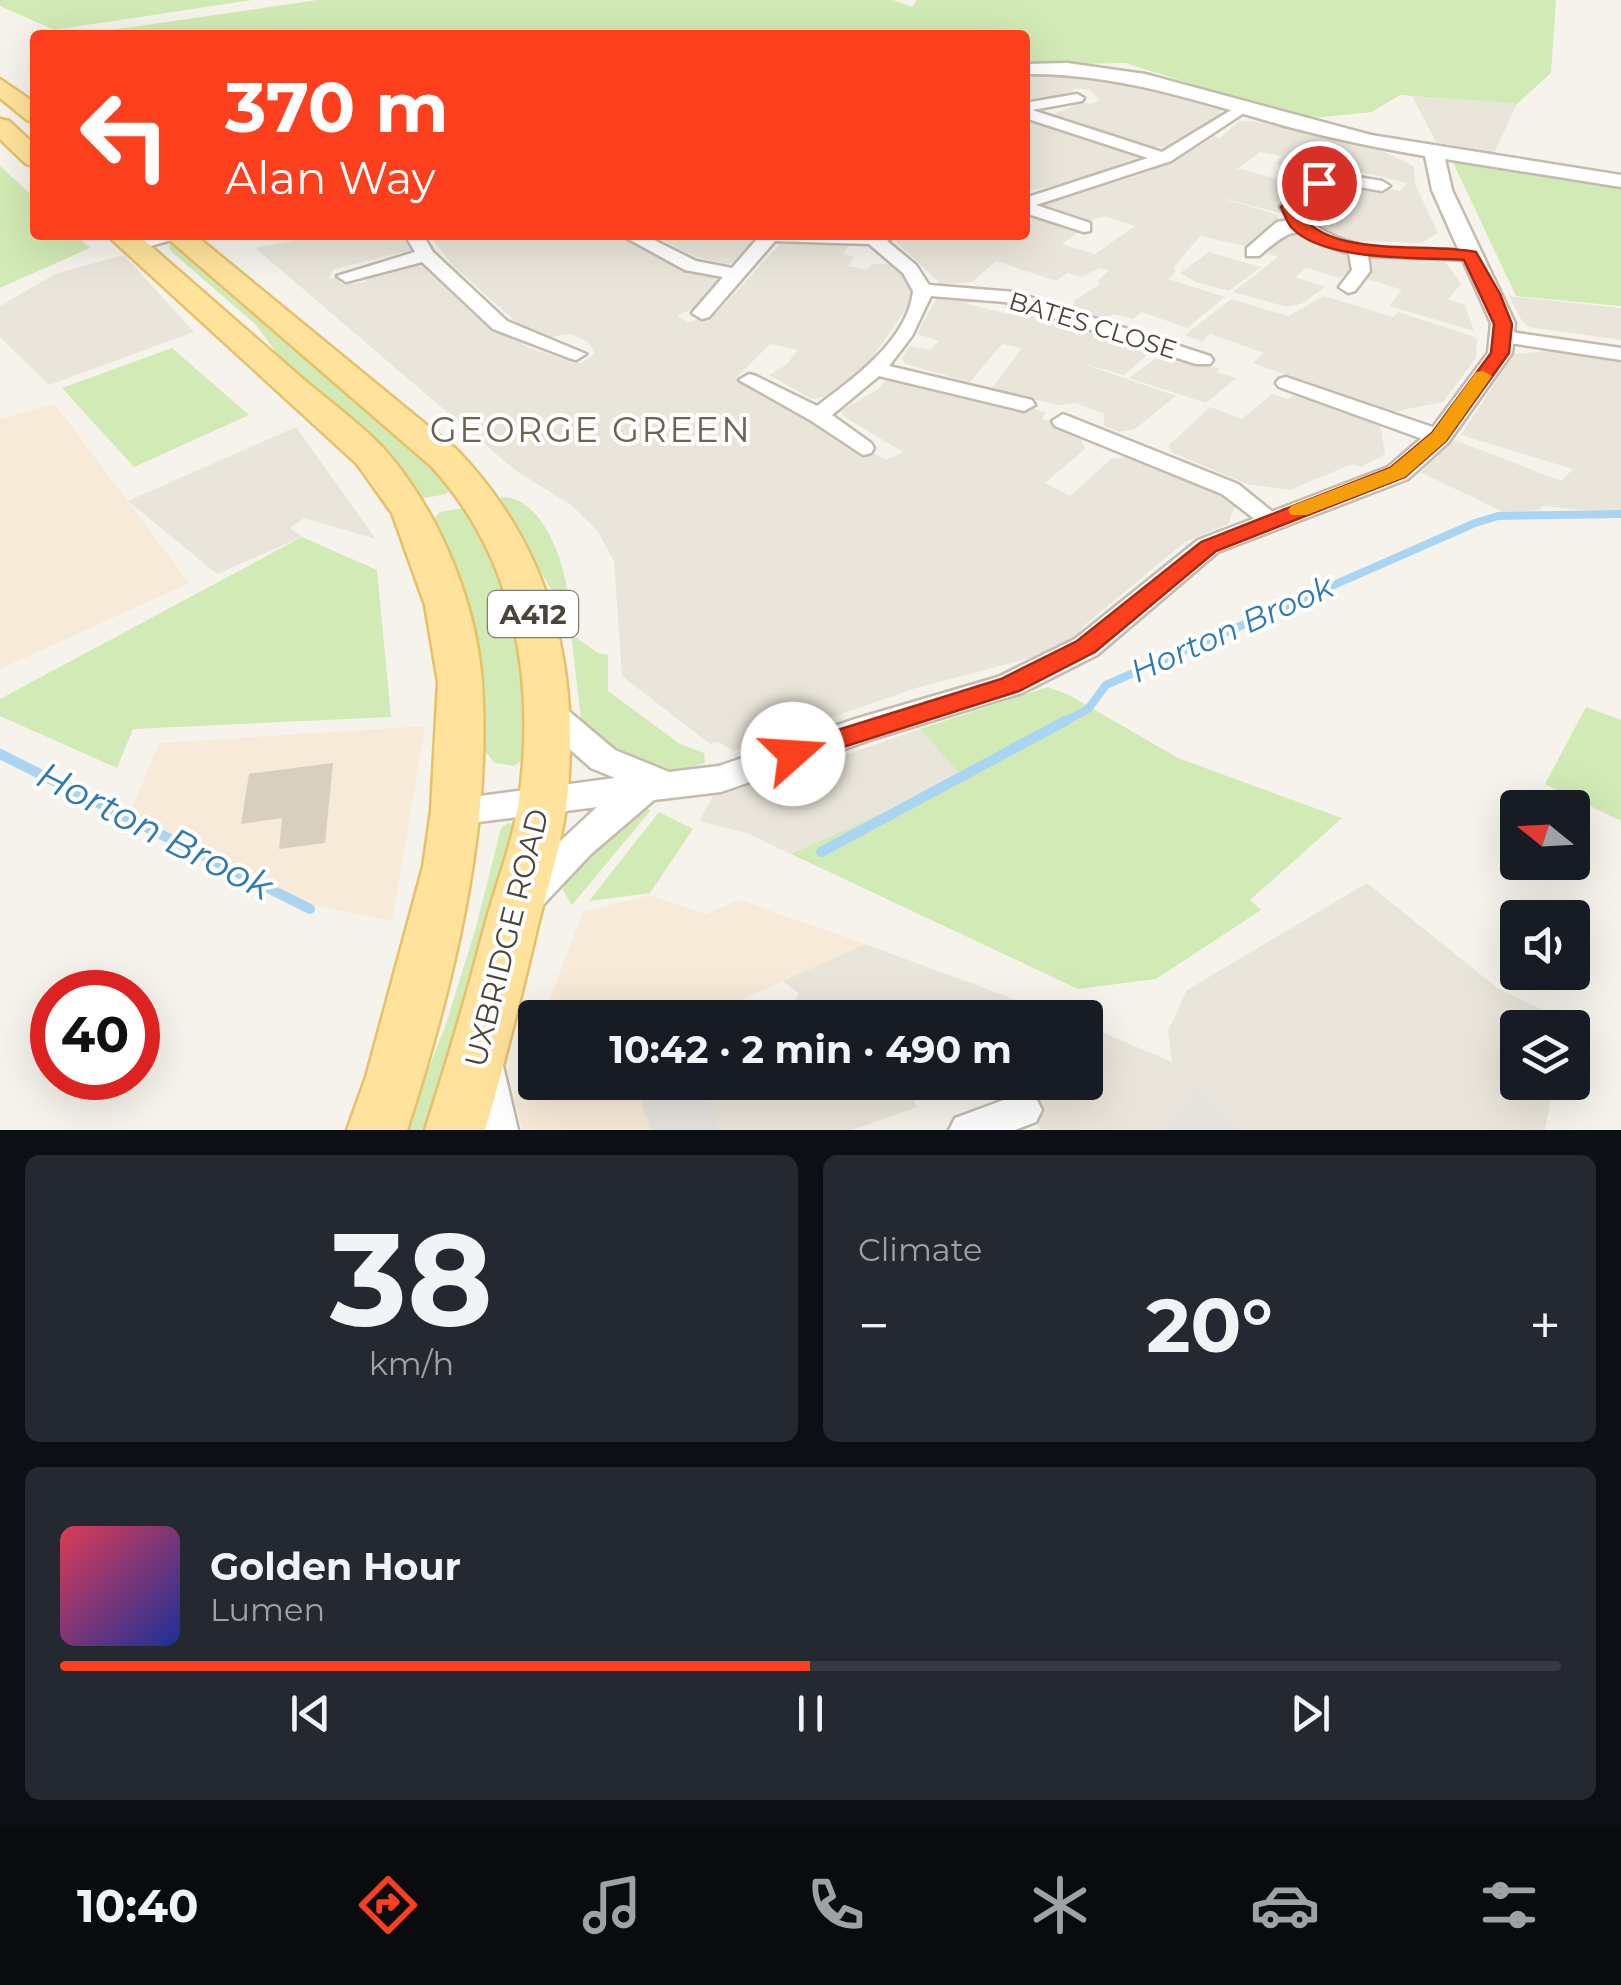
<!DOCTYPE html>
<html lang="en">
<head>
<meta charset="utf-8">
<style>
	:root { --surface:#171b24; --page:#242831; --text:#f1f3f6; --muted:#9ea1a6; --line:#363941; --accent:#fc3f1d }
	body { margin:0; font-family:Montserrat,sans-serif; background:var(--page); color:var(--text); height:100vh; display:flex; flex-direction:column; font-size:38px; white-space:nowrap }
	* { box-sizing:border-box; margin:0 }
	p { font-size:32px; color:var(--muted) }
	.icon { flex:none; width:55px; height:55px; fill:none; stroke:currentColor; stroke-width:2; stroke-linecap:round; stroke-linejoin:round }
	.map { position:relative; height:1130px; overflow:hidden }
	.details { display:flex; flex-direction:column; gap:25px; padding:25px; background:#0d0f14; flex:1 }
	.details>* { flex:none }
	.guide { position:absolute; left:30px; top:30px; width:1000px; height:210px; border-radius:10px; box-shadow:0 10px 40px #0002; background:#fc3f1d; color:#fff; overflow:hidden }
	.needle { width:65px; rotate:288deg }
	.fabs { position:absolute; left:1500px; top:790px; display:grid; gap:20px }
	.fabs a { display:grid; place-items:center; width:90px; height:90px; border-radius:10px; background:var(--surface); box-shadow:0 10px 40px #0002; font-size:50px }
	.speed { position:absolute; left:30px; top:970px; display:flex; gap:20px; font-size:50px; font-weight:700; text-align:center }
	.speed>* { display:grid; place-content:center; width:130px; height:130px; border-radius:50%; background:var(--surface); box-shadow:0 10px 40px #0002; line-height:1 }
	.speed .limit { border:15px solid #d22; background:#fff; color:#111 }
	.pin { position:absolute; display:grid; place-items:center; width:85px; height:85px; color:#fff; margin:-42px; border:5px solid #fff; border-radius:50%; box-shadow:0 2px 10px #0007 }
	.me { position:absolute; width:110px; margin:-55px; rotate:71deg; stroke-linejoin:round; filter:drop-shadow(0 0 8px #0008) }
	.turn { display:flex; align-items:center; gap:35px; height:210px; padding:0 30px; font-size:45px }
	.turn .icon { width:130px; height:130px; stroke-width:2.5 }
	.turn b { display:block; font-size:70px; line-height:85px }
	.big { font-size:75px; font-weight:700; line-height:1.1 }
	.details .tile { flex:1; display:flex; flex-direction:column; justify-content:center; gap:15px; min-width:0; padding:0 35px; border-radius:15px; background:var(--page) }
	.details .dial { align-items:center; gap:0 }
	.dial b { font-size:130px; line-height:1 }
	.song { display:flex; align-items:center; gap:30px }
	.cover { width:120px; height:120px; border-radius:15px; background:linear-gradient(135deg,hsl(350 70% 55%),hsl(230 70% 35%)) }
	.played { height:10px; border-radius:5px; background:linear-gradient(90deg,var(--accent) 50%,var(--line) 50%) }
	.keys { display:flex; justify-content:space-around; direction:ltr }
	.heat { display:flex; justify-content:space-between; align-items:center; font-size:55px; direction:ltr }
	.details .tiles { flex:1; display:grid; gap:25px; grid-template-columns:1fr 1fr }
	.tile:last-child { grid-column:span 2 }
	.trip { position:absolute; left:518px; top:1000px; width:585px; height:100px; border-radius:10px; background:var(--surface); box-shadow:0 10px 40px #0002; font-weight:700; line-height:100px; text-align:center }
	.tab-bar { display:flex; height:160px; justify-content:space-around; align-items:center; background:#090b0e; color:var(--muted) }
	.tab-bar .icon { width:70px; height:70px }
	.tab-bar .active { color:var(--accent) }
	.tab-bar b { font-size:45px; color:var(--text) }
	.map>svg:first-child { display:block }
	.residential { fill:#eae5da }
	.commercial { fill:#f7ead8 }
	.industrial { fill:#e6e2dd }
	.green { fill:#d2eab5 }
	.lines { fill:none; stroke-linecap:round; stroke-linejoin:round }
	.stream-far1 { stroke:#a9d4f2; stroke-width:8 }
	.stream { stroke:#a9d4f2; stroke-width:10 }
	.building { fill:#d8cfc1 }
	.minor-casing { stroke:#c2bbae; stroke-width:5 }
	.tertiary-casing { stroke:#c2bbae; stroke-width:5 }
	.primary-casing { stroke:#e6c16a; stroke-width:5 }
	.minor { fill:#fff; fill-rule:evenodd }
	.tertiary { fill:#fff; fill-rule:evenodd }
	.primary { fill:#ffe39c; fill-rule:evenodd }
	.route { fill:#fc3f1d; stroke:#a42913; stroke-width:2.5 }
	.slow { fill:#f59e0b }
	.labels { text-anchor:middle; stroke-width:8; stroke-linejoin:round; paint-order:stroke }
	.far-street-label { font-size:25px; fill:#4b4439; stroke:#fff }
	.shield { fill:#fff; stroke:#817c74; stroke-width:2.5 }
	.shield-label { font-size:28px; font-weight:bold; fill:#4b4439 }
	.street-label { font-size:30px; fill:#4b4439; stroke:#fff }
	.water-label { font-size:32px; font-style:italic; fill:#2e7ab2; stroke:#fff }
	.quarter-label { font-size:35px; letter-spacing:2.5px; fill:#6e6250; stroke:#fff }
	.near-water-label { font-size:38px; font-style:italic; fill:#2e7ab2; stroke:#fff }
</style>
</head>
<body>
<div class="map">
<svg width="1621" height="1130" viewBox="0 0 1621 1130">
	<rect width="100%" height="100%" fill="#f6f3ec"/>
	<path class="residential" d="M 1082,74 L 1221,108 L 1221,115 L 1167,146 L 1153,147 L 1052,115 L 1082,102 L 1091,104 L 1100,100 L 1090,90 L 1074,88 L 1071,93 L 1025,102 L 1025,75 Z
		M 1412,96 L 1517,104 L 1494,153 L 1436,142 Z
		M 1025,115 L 1140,152 L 1141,156 L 1078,180 L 1025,192 Z
		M 1240,121 L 1256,121 L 1378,149 L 1414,166 L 1415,184 L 1438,233 L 1421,243 L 1357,241 L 1330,233 L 1309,218 L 1306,206 L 1333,181 L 1400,191 L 1407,183 L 1337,166 L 1329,173 L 1296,171 L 1276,164 L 1281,156 L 1260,152 L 1234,171 L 1241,169 L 1299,185 L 1285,196 L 1280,213 L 1207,194 L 1275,214 L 1280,219 L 1245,246 L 1200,236 L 1174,267 L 1175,272 L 1168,279 L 1225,297 L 1187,328 L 1142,312 L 1133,319 L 1113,314 L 1105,319 L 1075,308 L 1074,301 L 1100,284 L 1098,281 L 1109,270 L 1100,268 L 1081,277 L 1068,273 L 1056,281 L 996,261 L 972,282 L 941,284 L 893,239 L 903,235 L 1025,235 L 1025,209 L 1085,228 L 1062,244 L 1095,254 L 1135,226 L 1105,216 L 1089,221 L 1039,205 L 1137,176 L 1179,158 L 1214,136 L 1220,138 Z
		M 1293,231 L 1346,250 L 1357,267 L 1340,278 L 1306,268 L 1295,277 L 1325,287 L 1301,304 L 1287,307 L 1233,292 L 1278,257 L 1262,251 Z
		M 323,235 L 409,235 L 412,250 L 334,269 L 329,278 L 346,278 L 352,284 L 366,281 L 365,274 L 420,262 L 476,316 L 502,334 L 537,351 L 582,363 L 595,353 L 588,342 L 571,334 L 548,337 L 515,321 L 453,266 L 430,235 L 533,235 L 540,239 L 550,235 L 627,235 L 725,278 L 697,308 L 677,315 L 688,323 L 718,311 L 782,242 L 851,242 L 843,254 L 854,257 L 848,266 L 867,270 L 872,264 L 893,264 L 904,274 L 911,292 L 911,302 L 865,368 L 849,385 L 825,397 L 812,399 L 769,375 L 786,365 L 798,350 L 770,344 L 735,379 L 886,460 L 903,452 L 843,416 L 842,410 L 877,390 L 888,378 L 954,389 L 1046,412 L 1042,419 L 1079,433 L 1085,449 L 1045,483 L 1070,496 L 1111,459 L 1138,456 L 1205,483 L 1237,501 L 1228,524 L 1185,542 L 1087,623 L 1072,641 L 1042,655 L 916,688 L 734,751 L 718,742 L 710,744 L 622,676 L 614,561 L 597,530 L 571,505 L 515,470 L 255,248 Z
		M 654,235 L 754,235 L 760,238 L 739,261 L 727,264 L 693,256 Z
		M 1209,252 L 1236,260 L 1261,267 L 1229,291 L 1196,282 L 1180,273 Z
		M 1370,254 L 1443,259 L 1461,284 L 1448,299 L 1465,305 L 1474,331 L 1389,306 L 1402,290 L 1365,278 L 1370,272 Z
		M 124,255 L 194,332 L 49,385 L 0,337 L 0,306 L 55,274 Z
		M 946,295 L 974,296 L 968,304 L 1008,314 L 1015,309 L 1006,301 L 1157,347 L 1124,375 L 1081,363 L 1176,396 L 1135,429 L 1119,432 L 1104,426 L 1104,414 L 1076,403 L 1058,405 L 991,389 L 1022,348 L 1002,344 L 970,382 L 905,364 L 902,358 L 910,346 L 930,350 L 939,341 L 917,334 L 936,299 Z
		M 1324,296 L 1393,317 L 1398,312 L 1472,336 L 1477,339 L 1476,358 L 1443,402 L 1392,412 L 1253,363 L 1264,353 L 1210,334 L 1202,342 L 1185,335 L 1231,299 L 1288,316 Z
		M 1509,296 L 1621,308 L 1621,340 L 1529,327 L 1522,321 Z
		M 1167,350 L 1204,366 L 1220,368 L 1217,372 L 1236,378 L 1206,403 L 1129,378 Z
		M 1561,350 L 1621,359 L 1621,514 L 1543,506 L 1539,510 L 1505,513 L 1420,472 L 1455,440 L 1561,481 L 1573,469 L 1461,435 L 1514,354 Z
		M 1296,393 L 1380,422 L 1385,454 L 1361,467 L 1352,464 L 1290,490 L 1247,484 L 1173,453 L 1168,446 L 1210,407 L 1242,419 L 1272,394 L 1288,399 Z
		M 296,427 L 376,539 L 304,518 L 290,528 L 302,537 L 217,574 L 128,501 Z
		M 920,729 L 964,777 L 791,854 L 747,833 L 699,821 L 716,791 L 767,773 L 781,777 Z
		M 1367,883 L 1496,987 L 1565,1021 L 1564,1027 L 1518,1028 L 1518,1082 L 1554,1083 L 1545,1130 L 1242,1130 L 1199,1088 L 1161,1130 L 1041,1130 L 1013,1083 L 1085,1082 L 1085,1025 L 1172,1062 L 1168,1031 L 1187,990 Z
		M 865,944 L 1063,1017 L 772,1018 L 789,1010 L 799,994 L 783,981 Z
		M 702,1083 L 905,1083 L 917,1107 L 852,1130 L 720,1130 Z"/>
	<path class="commercial" d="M 55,404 L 189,583 L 0,669 L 0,419 Z
		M 425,726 L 392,921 L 292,901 L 126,823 L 159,743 Z
		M 650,895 L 706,914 L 739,900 L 865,944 L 703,1017 L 543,1017 L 583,912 Z
		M 535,1040 L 535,1082 L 635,1083 L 650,1130 L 523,1130 L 514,1100 Z"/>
	<path class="industrial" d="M 635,1083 L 702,1083 L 720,1130 L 650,1130 Z
		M 1199,1088 L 1242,1130 L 1161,1130 Z"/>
	<path class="green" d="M 0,0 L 252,0 L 54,30 L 0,6 Z
		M 317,0 L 893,0 L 912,7 L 917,0 L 1556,0 L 1551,73 L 1517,104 L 1400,95 L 1372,112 L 1304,119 L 1125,63 L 1025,65 L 1025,35 L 78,35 Z
		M 1451,158 L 1621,186 L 1621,306 L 1516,296 Z
		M 0,166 L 35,198 L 35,235 L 76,235 L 90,248 L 0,288 Z
		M 176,242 L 410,437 L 450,489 L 446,494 L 420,499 L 348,419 L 279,356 L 256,325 L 173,253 L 168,246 Z
		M 172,348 L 249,415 L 134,467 L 62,388 Z
		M 502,497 C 543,498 563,560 568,593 L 553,592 L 497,503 Z
		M 463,508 L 473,517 L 512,596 L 528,690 L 524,759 L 514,766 L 495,763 L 482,748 L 430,523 L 440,512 Z
		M 302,537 L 377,570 L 391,717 L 133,729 L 117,768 L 0,716 L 0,699 Z
		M 571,634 L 598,653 L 608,655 L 608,691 L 680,744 L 704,753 L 705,763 C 649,783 622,761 582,727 Z
		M 1048,687 L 1069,695 L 1178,758 L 1342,818 L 1250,900 L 1261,910 L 1156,979 L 1078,989 L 791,854 L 963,777 L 920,729 Z
		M 1586,707 L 1621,720 L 1621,821 L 1545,784 Z
		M 644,808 L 651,810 L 572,905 L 563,890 C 578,851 608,828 644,808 Z
		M 659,812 L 693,829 L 650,893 L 589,901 Z
		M 508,823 L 518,825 L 429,1130 L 404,1130 L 445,1027 L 475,931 L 501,828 Z"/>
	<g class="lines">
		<path class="stream-far1" d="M 1060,724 L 1088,709 L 1106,685 L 1475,523 L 1498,516 L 1621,514"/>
		<path class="stream" d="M 0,754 L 310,909
			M 821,852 L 1065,721"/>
	</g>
	<path class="building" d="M 333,763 L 325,843 L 279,849 L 282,818 L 241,824 L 249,774 Z"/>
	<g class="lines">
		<defs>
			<path id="minor" d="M 1077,94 L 1084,98 L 1082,101 L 1032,110 L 1162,152 L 1238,106 L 1250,109 L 1171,161 L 1036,205 L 1090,223 L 1090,231 L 1084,232 L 1025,213 L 1025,198 L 1148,158 L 1025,118 L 1025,103 Z
				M 1327,172 L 1382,181 L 1390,186 L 1382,191 L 1330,182 L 1298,208 C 1337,259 1413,248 1470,250 L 1479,255 L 1470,260 L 1368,256 L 1370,271 L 1355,291 L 1348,293 L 1339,287 L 1352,270 L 1349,253 C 1295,241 1309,212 1259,256 L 1247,256 L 1247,248 L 1277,222 L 1290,220 L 1280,207 L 1283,203 Z
				M 405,235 L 423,235 L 433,252 L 507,321 L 586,354 L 576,360 L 569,358 L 493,329 L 422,262 L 346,282 L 337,276 L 415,252 Z
				M 621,235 L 644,235 L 696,261 L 732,268 L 757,239 L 753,235 L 897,235 L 887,241 L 916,265 L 929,285 L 1014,292 L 1210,356 L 1213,360 L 1210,364 L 1196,364 L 1005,302 L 931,296 L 912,336 L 889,366 L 1032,400 L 1035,405 L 1024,411 L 879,376 L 832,415 L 871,443 L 874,448 L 871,453 L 863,455 L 810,420 L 739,380 L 749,374 L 756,376 L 817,406 C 853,379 908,340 913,291 L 903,273 L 869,244 L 775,241 L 709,317 L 702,319 L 692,313 L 723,277 L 685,270 Z
				M 1504,331 L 1621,348 L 1621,360 L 1497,341 L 1494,337 Z
				M 1286,377 L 1447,432 L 1450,437 L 1447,442 L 1431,442 L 1279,387 L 1276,383 L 1279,379 Z
				M 1063,414 L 1238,484 L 1284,521 L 1272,528 L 1264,526 L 1222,494 L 1055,426 L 1052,421 Z
				M 487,1048 L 500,1053 L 518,1130 L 480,1130 L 469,1064 L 474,1053 Z
				M 1023,1093 L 1036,1098 L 1042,1110 L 1036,1122 L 1015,1130 L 949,1130 L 955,1118 Z"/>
			<path id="tertiary" d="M 1067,63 L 1145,74 L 1371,135 L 1621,175 L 1621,187 L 1445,159 L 1452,190 L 1515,323 L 1512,353 L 1448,443 L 1408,479 L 1218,552 L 1097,655 L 1022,693 L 876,738 L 721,792 L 654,800 L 591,854 L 541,907 L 527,911 L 513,907 L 508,896 L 513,885 L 597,807 L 455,825 L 442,821 L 437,811 L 442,801 L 615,778 L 591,768 L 534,718 L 529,710 L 534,702 L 546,698 L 558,702 L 615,750 L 669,772 L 719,766 L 852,720 L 998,677 L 1075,639 L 1198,540 L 1388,467 L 1430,431 L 1488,353 L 1491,323 L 1432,190 L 1425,156 C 1379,148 1334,139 1289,127 C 1200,102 1119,73 1025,74 L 1025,64 Z
				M 142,235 L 175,235 L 172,240 L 132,251 L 121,245 Z"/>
			<path id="primary" d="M 0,79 L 35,103 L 35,122 L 27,120 L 0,98 Z
				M 0,119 L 9,121 L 35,145 L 35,167 L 26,164 L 0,139 Z
				M 107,235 L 138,235 C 193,283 248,331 304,380 C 330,402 361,424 384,449 C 438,510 477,602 482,684 C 492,831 452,991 407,1130 L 347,1130 L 366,1077 L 423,867 L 431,811 L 438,682 L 425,605 L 392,513 L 357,464 Z
				M 164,235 L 195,235 L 457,450 C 551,548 580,666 567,799 C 563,840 548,884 538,925 C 522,994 505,1062 485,1130 L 425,1130 C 447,1062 467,994 485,925 C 496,884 513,842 519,800 C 536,680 515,557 431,466 Z"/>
		</defs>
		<use href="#minor" class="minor-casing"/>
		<use href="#tertiary" class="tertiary-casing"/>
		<use href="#primary" class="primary-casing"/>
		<use href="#minor" class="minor"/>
		<use href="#tertiary" class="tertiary"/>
		<use href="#primary" class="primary"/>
	</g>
	<path class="route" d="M 1319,179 L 1326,183 L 1324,186 L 1297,208 C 1324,261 1424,241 1476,252 L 1500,294 L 1512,324 L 1509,353 L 1446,441 L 1405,477 L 1216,551 L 1095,652 L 1019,691 L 793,763 L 783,760 L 779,754 L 783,747 L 1001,679 L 1077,641 L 1201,542 L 1390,468 L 1432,433 L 1491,353 L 1494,324 L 1464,260 C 1420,257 1324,262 1292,228 C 1287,223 1284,213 1281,207 Z"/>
	<path class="slow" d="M 1483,371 L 1492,376 L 1446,441 L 1405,477 L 1307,515 L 1291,515 L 1288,510 L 1291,506 L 1390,468 L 1432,433 L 1476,372 Z"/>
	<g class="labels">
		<g class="far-street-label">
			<text transform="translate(1093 325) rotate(17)" y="9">BATES CLOSE</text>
		</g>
		<rect class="shield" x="488" y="591" width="90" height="46" rx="8"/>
		<g class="shield-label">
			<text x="533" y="624">A412</text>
		</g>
		<g class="street-label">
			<text transform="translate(507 938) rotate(-76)" y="10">UXBRIDGE ROAD</text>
		</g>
		<g class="water-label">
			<text transform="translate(1232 629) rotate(-24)" y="11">Horton Brook</text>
		</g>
		<g class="quarter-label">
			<text x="591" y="442">GEORGE GREEN</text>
		</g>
		<g class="near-water-label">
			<text transform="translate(155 831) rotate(27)" y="13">Horton Brook</text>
		</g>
	</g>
</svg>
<div class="fabs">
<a><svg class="needle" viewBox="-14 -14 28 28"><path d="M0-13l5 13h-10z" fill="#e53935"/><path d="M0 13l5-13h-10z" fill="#9ea1a6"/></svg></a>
<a><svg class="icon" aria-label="sound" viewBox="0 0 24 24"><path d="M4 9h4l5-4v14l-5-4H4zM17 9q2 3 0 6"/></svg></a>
<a><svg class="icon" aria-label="layers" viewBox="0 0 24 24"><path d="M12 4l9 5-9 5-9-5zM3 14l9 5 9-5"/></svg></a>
</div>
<div class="speed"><div class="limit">40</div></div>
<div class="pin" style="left:1319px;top:183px;background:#d93025"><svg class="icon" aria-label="arrive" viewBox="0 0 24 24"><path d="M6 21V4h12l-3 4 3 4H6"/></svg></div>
<svg class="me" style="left:793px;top:754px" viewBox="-20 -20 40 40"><circle r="19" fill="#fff"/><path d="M0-13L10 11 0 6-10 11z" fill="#fc3f1d"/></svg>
<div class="trip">10:42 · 2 min · 490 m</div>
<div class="guide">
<div class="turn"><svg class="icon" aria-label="left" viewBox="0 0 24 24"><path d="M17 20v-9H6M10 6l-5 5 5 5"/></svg><div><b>370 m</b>Alan Way</div></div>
</div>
</div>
<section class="details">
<div class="tiles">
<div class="tile dial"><b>38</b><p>km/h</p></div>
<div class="tile"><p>Climate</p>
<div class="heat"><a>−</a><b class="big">20°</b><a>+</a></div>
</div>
<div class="tile">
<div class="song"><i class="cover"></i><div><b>Golden Hour</b><p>Lumen</p></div></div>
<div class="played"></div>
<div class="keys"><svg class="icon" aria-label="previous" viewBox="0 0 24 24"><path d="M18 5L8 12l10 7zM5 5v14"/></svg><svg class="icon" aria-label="pause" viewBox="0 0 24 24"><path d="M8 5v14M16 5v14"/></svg><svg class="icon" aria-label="next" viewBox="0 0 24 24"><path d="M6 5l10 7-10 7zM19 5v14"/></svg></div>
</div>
</div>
</section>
<nav class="tab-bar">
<b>10:40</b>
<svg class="icon active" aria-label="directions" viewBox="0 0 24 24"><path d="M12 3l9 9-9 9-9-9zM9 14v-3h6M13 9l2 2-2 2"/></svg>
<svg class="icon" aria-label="music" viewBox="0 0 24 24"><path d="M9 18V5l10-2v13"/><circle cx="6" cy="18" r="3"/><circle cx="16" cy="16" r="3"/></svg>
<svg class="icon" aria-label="phone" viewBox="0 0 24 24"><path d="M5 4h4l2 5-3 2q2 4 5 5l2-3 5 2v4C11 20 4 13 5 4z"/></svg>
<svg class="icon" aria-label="climate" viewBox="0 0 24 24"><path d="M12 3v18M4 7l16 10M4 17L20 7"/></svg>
<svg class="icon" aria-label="car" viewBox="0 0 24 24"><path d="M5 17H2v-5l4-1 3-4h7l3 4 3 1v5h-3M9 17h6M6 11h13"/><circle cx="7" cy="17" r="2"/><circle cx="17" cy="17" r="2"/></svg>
<svg class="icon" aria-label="filters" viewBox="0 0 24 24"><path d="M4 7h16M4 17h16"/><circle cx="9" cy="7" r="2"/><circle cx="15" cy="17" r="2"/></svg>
</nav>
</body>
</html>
